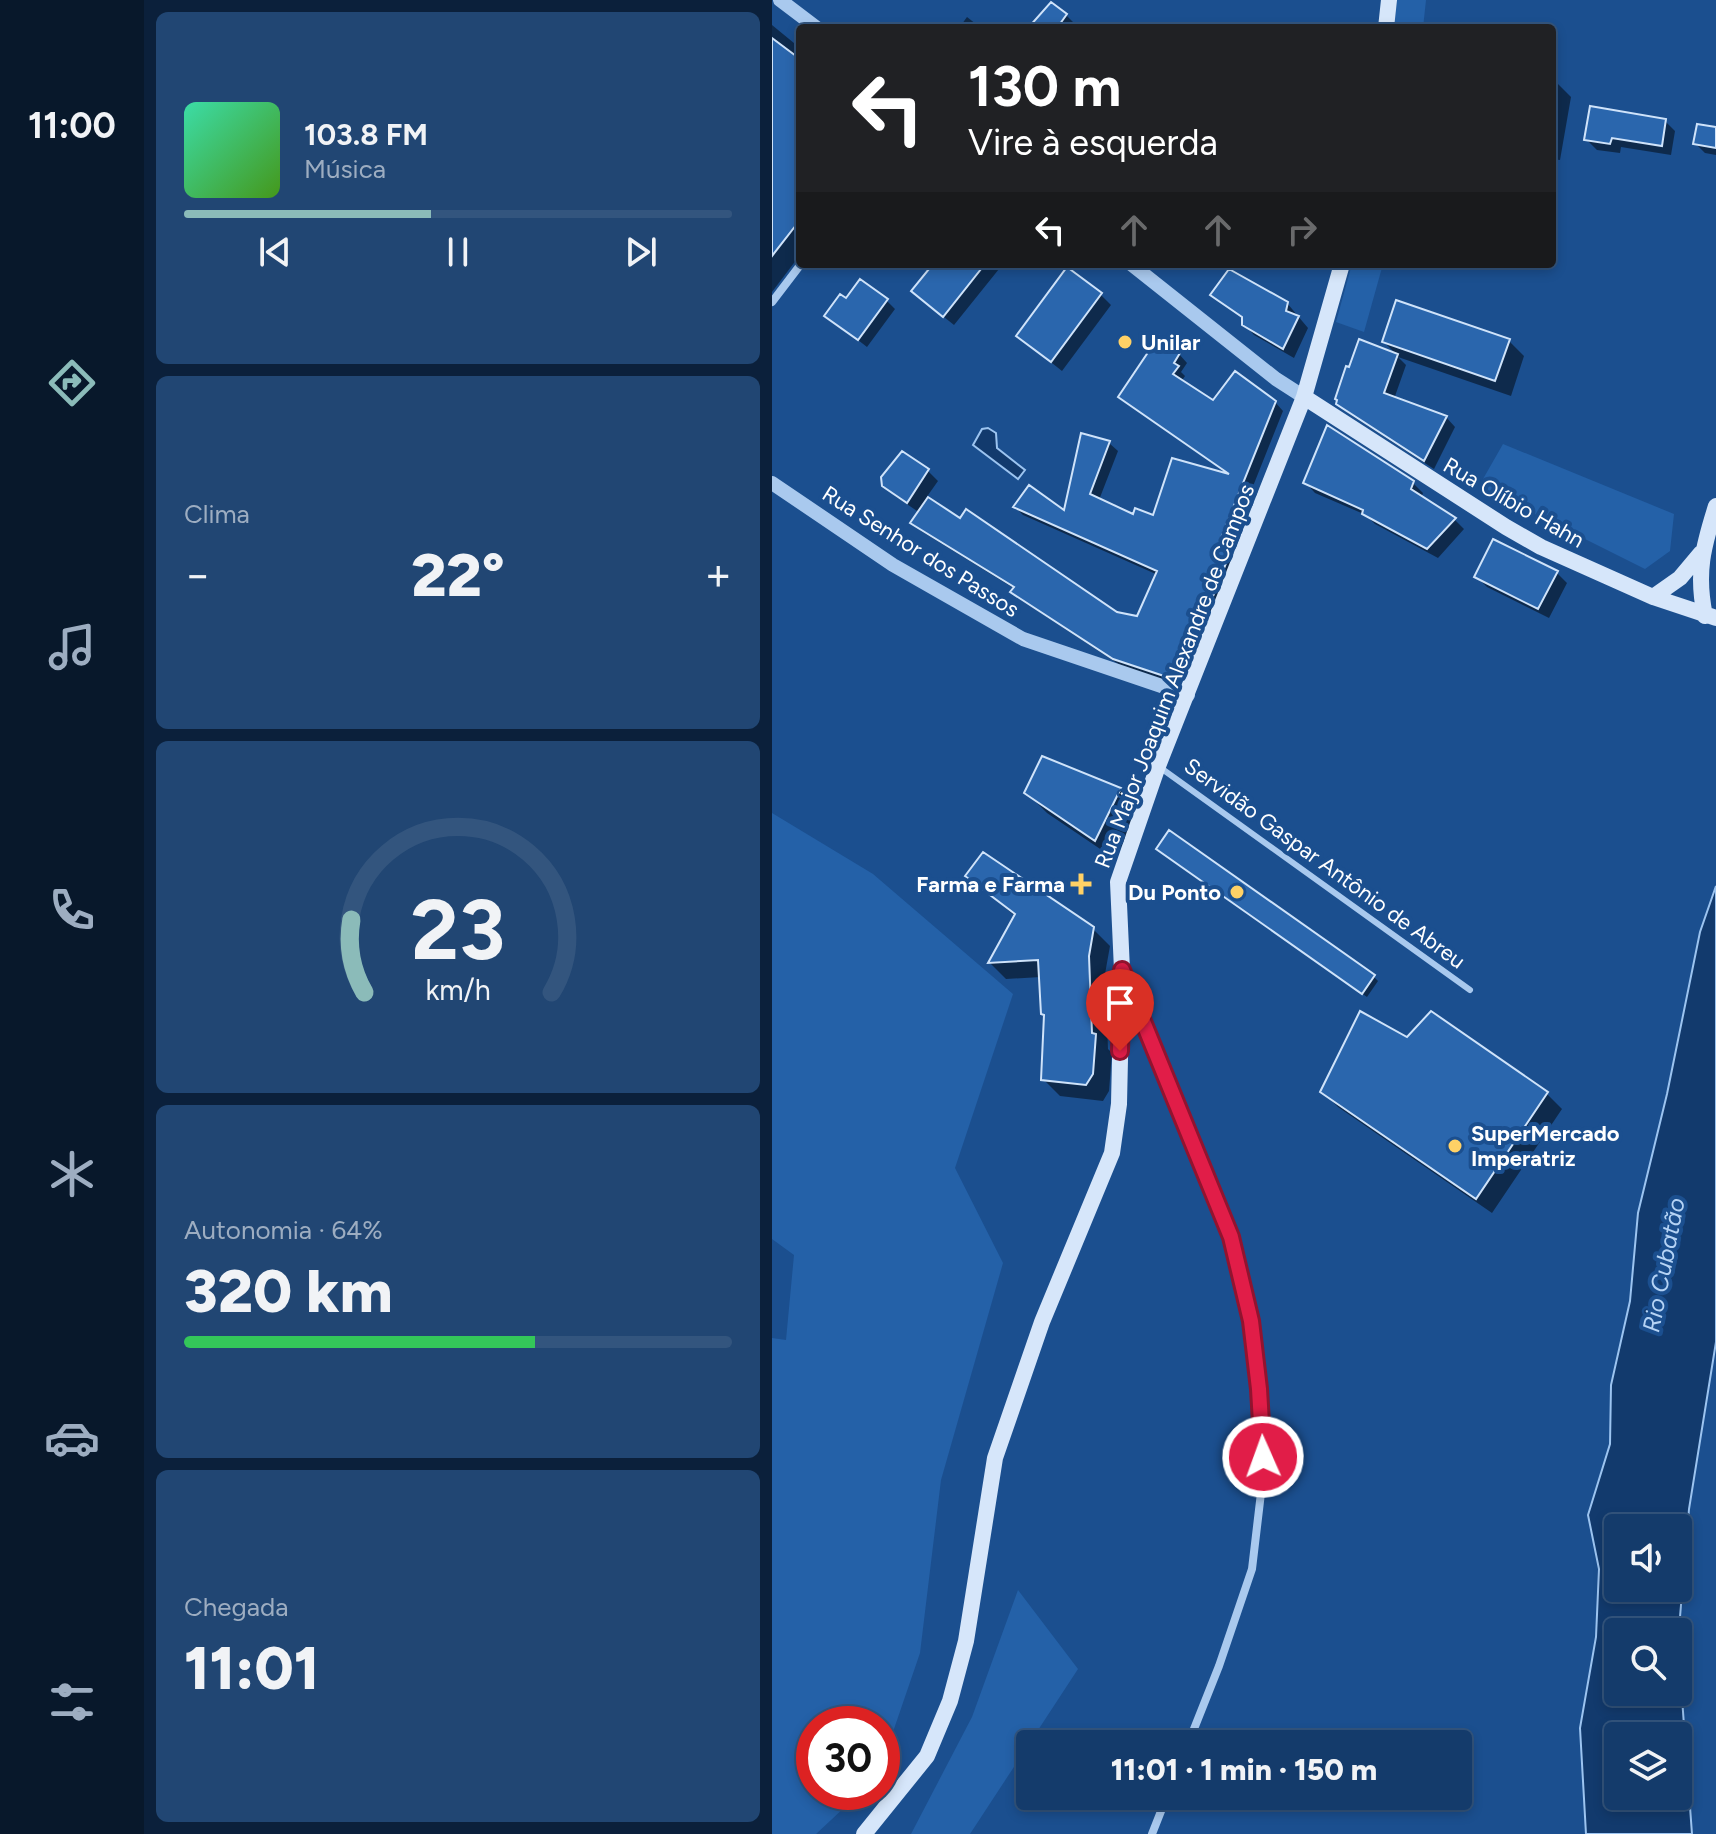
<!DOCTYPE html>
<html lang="pt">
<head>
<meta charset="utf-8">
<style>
	:root { --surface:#143b6b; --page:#214673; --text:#f1f3f6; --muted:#9dadc1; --line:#33557e; --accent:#8bbbb9 }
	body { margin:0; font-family:Figtree,sans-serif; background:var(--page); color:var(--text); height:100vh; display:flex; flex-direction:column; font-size:30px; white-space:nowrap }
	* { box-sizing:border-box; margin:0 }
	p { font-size:26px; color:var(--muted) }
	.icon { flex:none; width:44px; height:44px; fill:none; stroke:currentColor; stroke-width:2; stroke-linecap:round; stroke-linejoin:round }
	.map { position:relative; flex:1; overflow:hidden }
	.details { display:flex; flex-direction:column; gap:12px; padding:12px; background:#0b203b; width:628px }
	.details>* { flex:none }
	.top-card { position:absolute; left:24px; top:24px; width:760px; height:244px; border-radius:8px; box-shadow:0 4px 12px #0003,0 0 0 2px var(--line); background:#202124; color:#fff; overflow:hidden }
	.fabs { position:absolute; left:832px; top:1514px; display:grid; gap:16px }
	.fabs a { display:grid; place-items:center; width:88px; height:88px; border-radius:8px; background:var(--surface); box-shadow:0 4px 12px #0003,0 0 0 2px var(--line); font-size:40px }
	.speed { position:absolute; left:24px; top:1706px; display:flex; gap:16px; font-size:40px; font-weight:700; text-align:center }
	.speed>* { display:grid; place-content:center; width:104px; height:104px; border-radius:50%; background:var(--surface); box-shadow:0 4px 12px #0003,0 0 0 2px var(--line); line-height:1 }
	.speed .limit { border:12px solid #d22; background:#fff; color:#111 }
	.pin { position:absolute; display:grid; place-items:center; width:68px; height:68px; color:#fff; margin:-82px -34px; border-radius:50% 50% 50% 0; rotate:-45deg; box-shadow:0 0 8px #0007 }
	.pin .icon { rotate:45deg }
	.me { position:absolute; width:88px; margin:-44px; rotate:358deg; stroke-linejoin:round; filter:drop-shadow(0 0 6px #0008) }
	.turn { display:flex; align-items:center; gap:28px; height:168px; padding:0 40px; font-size:36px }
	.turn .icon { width:104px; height:104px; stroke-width:2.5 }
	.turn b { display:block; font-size:56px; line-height:68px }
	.lanes { display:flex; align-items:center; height:76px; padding:0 40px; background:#0003; justify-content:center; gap:40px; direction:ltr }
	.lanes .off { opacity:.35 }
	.big { font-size:60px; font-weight:800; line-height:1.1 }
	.details .tile { flex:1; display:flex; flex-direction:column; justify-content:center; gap:12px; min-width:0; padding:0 28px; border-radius:12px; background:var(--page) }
	.details .dial { align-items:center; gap:0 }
	.dial svg { height:208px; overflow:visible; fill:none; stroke:var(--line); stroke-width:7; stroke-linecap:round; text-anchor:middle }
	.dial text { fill:var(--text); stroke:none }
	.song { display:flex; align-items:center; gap:24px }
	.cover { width:96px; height:96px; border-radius:12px; background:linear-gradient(135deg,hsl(160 70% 55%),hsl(100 70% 35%)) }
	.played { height:8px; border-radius:4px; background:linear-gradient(90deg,var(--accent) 45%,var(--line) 45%) }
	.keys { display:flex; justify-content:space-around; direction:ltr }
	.heat { display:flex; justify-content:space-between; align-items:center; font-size:44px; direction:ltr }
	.charge { height:12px; border-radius:6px; background:linear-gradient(90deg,#34c759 64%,var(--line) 0) }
	.trip { position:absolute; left:244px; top:1730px; width:456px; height:80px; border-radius:8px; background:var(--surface); box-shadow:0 4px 12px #0003,0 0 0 2px var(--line); font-weight:800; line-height:80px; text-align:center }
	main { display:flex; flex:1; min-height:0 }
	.tab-bar { display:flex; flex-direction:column; width:144px; justify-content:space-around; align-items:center; background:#08182b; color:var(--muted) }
	.tab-bar .icon { width:56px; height:56px }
	.tab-bar .on { color:var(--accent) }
	.tab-bar b { font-size:36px; color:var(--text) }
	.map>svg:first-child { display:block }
	.green { fill:#2461a8 }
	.water { fill:#123a6d; stroke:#9cc4f0; stroke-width:2; fill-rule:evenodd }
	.shadow { fill:#0007 }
	.building { fill:#2a66ad; stroke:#cfe3fa; stroke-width:2 }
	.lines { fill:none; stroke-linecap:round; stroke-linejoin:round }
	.service { stroke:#a9c9ee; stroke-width:6 }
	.minor { stroke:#a9c9ee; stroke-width:8 }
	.tertiary { stroke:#a9c9ee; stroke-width:14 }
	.secondary { stroke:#d6e6fa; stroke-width:16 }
	.route-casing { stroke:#92132f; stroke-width:20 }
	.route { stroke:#e11d48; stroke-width:14 }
	.poi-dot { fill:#ffd166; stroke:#1b4f8f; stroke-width:3 }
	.labels { text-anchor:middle; stroke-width:8; stroke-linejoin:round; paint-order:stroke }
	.poi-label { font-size:22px; font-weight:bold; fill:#fff; stroke:#1b4f8f; text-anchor:start }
	.street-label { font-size:22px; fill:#fff; stroke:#1b4f8f }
	.water-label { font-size:24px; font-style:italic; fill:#b5d3f5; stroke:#1b4f8f }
</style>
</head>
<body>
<main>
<nav class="tab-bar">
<b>11:00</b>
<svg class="icon on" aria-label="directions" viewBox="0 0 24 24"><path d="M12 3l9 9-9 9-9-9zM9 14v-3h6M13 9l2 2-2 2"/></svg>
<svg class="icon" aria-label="music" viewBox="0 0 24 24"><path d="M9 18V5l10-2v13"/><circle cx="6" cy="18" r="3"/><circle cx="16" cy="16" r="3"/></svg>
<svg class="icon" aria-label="phone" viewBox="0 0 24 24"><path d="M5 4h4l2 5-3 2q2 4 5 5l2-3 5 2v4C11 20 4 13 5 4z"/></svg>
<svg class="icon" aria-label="climate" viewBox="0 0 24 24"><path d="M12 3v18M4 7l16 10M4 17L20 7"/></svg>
<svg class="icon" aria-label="car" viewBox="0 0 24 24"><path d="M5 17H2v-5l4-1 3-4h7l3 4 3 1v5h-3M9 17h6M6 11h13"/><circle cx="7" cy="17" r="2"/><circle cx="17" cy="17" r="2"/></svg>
<svg class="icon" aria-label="filters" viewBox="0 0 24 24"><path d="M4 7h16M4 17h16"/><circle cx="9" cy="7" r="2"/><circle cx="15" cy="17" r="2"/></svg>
</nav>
<section class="details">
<div class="tile">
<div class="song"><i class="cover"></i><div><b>103.8 FM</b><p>Música</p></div></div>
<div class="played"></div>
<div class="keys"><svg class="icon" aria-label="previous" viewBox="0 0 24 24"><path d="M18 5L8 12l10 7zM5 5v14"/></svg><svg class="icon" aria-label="pause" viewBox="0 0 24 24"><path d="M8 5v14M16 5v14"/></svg><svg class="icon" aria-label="next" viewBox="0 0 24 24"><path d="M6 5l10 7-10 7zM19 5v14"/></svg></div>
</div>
<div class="tile"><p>Clima</p>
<div class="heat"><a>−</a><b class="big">22°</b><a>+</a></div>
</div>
<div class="tile dial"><svg viewBox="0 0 100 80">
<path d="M14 69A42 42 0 1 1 86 69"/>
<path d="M14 69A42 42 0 0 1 9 41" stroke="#8bbbb9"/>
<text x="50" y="56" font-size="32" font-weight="700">23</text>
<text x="50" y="72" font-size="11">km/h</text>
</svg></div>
<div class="tile"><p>Autonomia · 64%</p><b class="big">320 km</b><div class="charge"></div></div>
<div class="tile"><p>Chegada</p><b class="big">11:01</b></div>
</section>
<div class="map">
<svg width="944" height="1834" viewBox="0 0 944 1834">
	<rect width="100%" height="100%" fill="#1b4f8f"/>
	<path class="green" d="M 625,0 L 654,0 L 651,28 L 622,28 Z
		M 580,264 L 611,264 L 592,332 L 564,322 Z
		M 731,444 L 902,514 L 898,551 L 873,569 L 711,488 L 711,479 Z
		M 0,813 L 101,874 L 241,994 L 183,1168 L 231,1263 L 169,1480 L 148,1653 L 110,1764 L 110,1724 L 42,1724 L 42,1792 L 89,1792 L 44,1834 L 0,1834 L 0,1338 L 14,1340 L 22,1255 L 0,1239 Z
		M 246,1590 L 306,1669 L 198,1834 L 139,1834 L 200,1717 Z"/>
	<path class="water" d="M 216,428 L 224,433 L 225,448 L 253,470 L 246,479 L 201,445 L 210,429 Z
		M 944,886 L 944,1342 L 917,1509 L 908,1617 L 910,1698 L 920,1834 L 814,1834 L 808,1728 L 824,1637 L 827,1569 L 816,1515 L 838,1444 L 839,1385 L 858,1301 L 866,1213 L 895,1094 L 928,932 ZM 846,1528 L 906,1528 L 906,1588 L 846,1588 ZM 846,1632 L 906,1632 L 906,1692 L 846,1692 ZM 846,1736 L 906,1736 L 906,1796 L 846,1796 Z"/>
	<path class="shadow" d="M 294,15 L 304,25 L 302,28 L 258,28 Z
		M 195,17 L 209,28 L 187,28 Z
		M 0,25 L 28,48 L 28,255 L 0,292 Z
		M 780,78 L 799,97 L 788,160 L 780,159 Z
		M 893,121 L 903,131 L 899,155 L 849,147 L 848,153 L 825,150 L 814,139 Z
		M 944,129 L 944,155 L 933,153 L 923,143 Z
		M 164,264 L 222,264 L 227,269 L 182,325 L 152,301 Z
		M 329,295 L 339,305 L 290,371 L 246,336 Z
		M 440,295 L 515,303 L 536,328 L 522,358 L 482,335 L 472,324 L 472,319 Z
		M 114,300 L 123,309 L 95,347 L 55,316 L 74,301 Z
		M 588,341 L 626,356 L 612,342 L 737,341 L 752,356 L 739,396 L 626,357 L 634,365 L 622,399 L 674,417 L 683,427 L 662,469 L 576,413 L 566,404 Z
		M 407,354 L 415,363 L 409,372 L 413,376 L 409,382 L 442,402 L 503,402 L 511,411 L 456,549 L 467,558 L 424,652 L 403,684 L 351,667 L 249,600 L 241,591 L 243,589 L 149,531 L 141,523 L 148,513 L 123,496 L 112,485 L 156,471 L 166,481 L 154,498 L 344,614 L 367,618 L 386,575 L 251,515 L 243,507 L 294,513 L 311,436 L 337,443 L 346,451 L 327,500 L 362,516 L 382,518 L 459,476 L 349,397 Z
		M 533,482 L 641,483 L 651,493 L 649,498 L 682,519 L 692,529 L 666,558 L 603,524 L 594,515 L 543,493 Z
		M 785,573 L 795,583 L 777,618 L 715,587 L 704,576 Z
		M 348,790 L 368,810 L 343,859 L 275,813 L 255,793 Z
		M 397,833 L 602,977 L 606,981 L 595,997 L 391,853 Z
		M 196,876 L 321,929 L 338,946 L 333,974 L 336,1049 L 340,1053 L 337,1091 L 331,1101 L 288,1096 L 271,1079 L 274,1016 L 269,977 L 234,979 L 218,963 L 244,917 Z
		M 636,1039 L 774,1093 L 790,1109 L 720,1213 L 566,1107 L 550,1091 Z"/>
	<path class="building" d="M 279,2 L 295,14 L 285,28 L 256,28 Z
		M 0,38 L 28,59 L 28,220 L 0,256 Z
		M 818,106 L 894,119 L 890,146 L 840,138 L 838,144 L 812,140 Z
		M 925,124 L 944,127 L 944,148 L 921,144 Z
		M 161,264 L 213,264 L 171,317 L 139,291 Z
		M 295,267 L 330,293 L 279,362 L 244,336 Z
		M 457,269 L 516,302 L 514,311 L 527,316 L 511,349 L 470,325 L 470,317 L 438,295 Z
		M 88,279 L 116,299 L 86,340 L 52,316 L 68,294 L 74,298 Z
		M 624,300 L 738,339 L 723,381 L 610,342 Z
		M 387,336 L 408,353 L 402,363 L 407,366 L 401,374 L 441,400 L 463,371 L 504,401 L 447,543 L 460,548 L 421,647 L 416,645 L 395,677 L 341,659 L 238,592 L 242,587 L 138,523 L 156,497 L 188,518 L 194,509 L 345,612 L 365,616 L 385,571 L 241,507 L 257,485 L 292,510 L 309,433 L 338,441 L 318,494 L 361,514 L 363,508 L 381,515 L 400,458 L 457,474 L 346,397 Z
		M 587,339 L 626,354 L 612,393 L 675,416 L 652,461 L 564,404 L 565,400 L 563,399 L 574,366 L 577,367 Z
		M 555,425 L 642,481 L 639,489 L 684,518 L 655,549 L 590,514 L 591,510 L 531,483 Z
		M 130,451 L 157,469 L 135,503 L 110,486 L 109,477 Z
		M 721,539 L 786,571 L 766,609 L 702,577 Z
		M 270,756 L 349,788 L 323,841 L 252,793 Z
		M 397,830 L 603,975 L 590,994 L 384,849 Z
		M 211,852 L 322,927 L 317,956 L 320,1033 L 324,1034 L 321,1074 L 314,1085 L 269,1080 L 272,1015 L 269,1014 L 266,960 L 216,963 L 243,914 L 193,876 Z
		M 588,1011 L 635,1037 L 659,1011 L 776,1092 L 704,1199 L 548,1092 Z"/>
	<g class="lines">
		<path class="service" d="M 386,766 L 698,990"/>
		<path class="minor" d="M 0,302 L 29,264
			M 355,982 L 459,1237 L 479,1321 L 489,1408 L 491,1476 L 480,1569 L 447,1666 L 416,1744
			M 380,1834 L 395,1796"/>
		<path class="tertiary" d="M 8,0 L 45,28
			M 359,264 L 504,379 L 532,397
			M 0,483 L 121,565 L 251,639 L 416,695"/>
		<path class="secondary" d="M 614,28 L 617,0
			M 532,397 L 734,527 L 769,547 L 881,597 L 944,618
			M 881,597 L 908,578 L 929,553
			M 933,616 C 924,573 931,547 944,506
			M 92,1834 L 155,1756 L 178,1701 L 194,1641 L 223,1458 L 270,1322 L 340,1153 L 347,1104 L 350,970 L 346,882 L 386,766 L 532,397 L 570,264"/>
	</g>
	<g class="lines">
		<defs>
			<path id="route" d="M 348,1051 L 350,970 L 459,1237 L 479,1321 L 487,1389 L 491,1457"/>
		</defs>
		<use href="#route" class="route-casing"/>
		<use href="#route" class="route"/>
	</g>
	<g class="poi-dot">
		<circle cx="353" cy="342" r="8"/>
		<path d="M305 872h8v8h8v8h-8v8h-8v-8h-8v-8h8z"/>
		<circle cx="465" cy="892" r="8"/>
		<circle cx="683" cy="1146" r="8"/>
	</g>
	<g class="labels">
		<g class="poi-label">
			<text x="369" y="350">Unilar</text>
			<text x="293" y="892" text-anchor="end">Farma e Farma</text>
			<text x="449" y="900" text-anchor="end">Du Ponto</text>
			<text x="699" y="1141">SuperMercado<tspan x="699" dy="25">Imperatriz</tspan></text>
		</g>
		<g class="street-label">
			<text transform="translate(742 502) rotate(30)" y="8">Rua Olíbio Hahn</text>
			<text transform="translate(149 551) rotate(32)" y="8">Rua Senhor dos Passos</text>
			<text transform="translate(402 676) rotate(-69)" y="8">Rua Major Joaquim Alexandre de Campos</text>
			<text transform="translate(553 863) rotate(36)" y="8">Servidão Gaspar Antônio de Abreu</text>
		</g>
		<g class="water-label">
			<text transform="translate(892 1265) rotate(-79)" y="8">Rio Cubatão</text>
		</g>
	</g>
</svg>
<div class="fabs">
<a><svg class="icon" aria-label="sound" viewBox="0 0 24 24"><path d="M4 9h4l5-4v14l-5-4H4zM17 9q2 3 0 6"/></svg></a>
<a><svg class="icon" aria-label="search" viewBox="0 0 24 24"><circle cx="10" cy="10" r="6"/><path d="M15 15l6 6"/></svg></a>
<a><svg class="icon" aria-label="layers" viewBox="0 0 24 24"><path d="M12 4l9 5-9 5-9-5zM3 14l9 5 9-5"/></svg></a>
</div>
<div class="speed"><div class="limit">30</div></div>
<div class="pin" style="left:348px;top:1051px;background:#d93025"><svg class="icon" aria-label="arrive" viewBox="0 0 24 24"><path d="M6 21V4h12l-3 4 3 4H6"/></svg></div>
<svg class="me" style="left:491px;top:1457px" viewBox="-20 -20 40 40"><circle r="17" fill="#e11d48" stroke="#fff" stroke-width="3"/><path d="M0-11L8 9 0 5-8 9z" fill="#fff"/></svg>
<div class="trip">11:01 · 1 min · 150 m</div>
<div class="top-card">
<div class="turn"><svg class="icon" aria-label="left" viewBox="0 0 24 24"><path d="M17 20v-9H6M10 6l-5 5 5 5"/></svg><div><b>130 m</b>Vire à esquerda</div></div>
<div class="lanes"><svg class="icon" aria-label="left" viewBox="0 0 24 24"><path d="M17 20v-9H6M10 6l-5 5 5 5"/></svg><svg class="icon off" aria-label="ahead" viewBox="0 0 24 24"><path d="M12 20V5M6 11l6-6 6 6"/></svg><svg class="icon off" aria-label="ahead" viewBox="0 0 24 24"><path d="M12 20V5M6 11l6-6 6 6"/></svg><svg class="icon off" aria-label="right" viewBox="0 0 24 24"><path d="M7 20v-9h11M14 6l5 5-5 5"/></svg></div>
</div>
</div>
</main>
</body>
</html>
